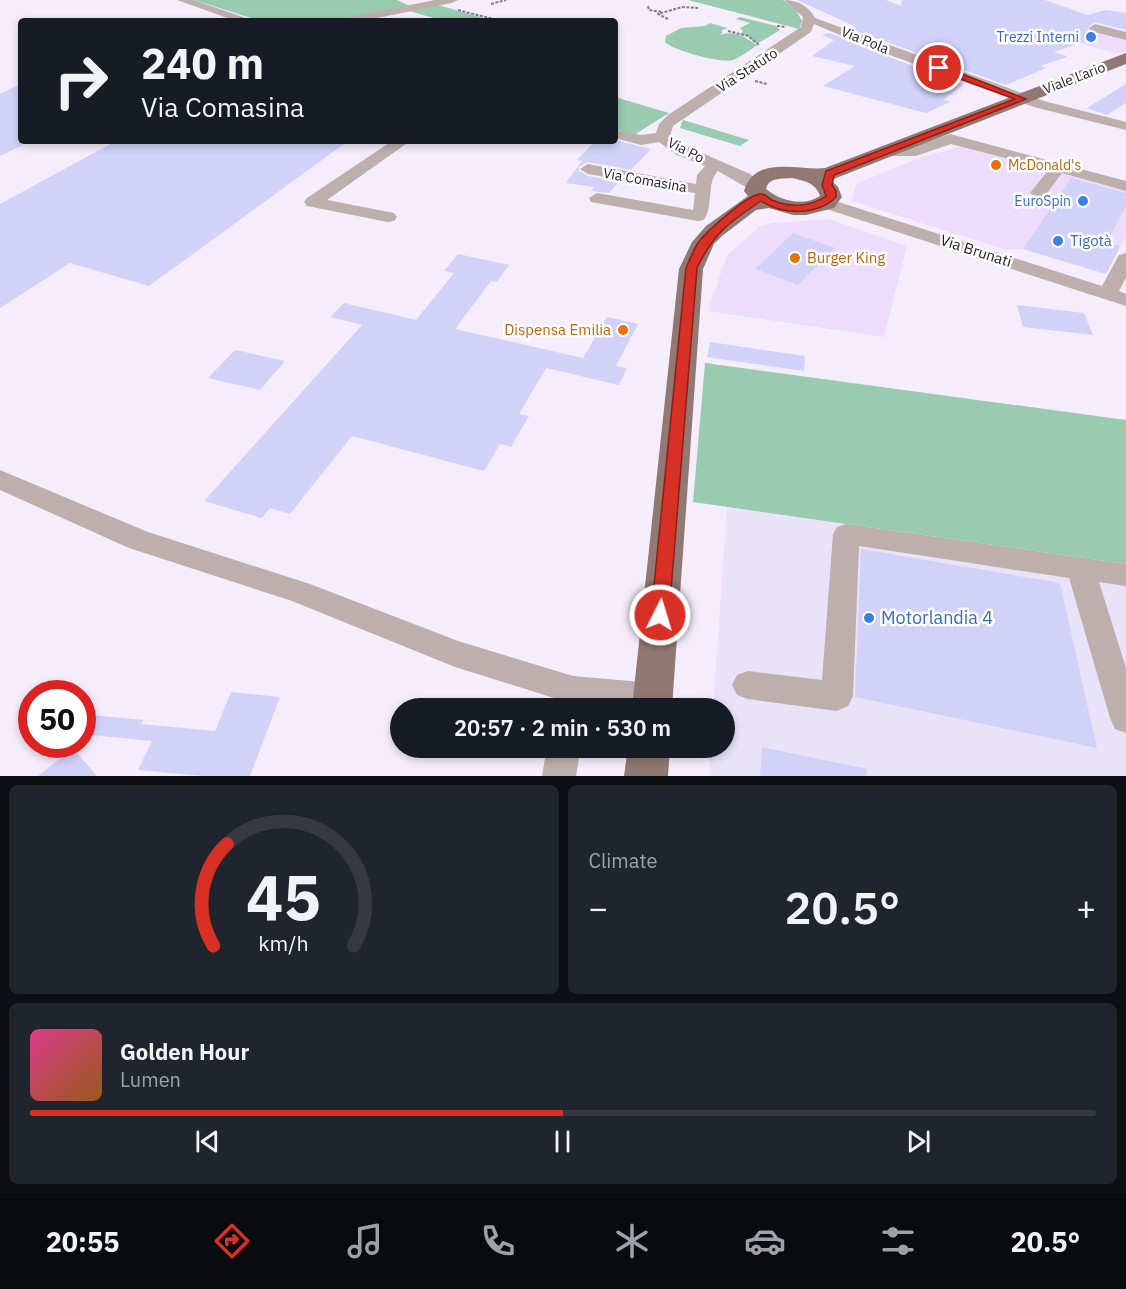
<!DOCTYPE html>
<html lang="en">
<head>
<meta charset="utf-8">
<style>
	:root { --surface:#171b24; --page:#20242c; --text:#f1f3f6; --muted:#9ea1a6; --line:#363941; --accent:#d93025 }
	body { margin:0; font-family:"IBM Plex Sans",sans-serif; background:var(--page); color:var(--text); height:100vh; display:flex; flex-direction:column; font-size:22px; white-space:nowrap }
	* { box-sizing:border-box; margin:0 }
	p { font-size:20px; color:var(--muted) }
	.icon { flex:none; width:33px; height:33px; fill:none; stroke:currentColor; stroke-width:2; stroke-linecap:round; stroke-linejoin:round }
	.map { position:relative; height:776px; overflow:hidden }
	.side { display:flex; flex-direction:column; gap:9px; padding:9px; background:#0d0f14; flex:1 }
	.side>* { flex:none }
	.guide { position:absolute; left:18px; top:18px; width:600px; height:126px; border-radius:6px; box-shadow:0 3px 9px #0003; background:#171b24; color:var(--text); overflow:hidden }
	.speed { position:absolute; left:18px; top:680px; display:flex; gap:12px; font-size:30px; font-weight:700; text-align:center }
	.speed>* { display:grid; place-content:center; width:78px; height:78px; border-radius:50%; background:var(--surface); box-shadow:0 3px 9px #0003; line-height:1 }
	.speed .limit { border:9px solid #d22; background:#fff; color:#111 }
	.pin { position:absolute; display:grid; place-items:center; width:51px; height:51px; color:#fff; margin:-26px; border:3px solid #fff; border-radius:50%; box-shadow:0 2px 6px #0007 }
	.me { position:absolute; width:66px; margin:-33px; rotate:5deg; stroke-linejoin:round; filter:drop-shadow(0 0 4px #0008) }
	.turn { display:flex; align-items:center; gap:21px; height:126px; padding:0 24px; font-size:27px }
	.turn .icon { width:78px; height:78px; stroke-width:2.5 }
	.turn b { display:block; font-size:42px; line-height:51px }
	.big { font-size:45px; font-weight:600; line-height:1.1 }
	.side .card { flex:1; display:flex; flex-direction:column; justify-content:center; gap:9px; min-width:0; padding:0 21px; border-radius:9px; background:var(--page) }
	.side .dial { align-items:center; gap:0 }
	.dial svg { height:156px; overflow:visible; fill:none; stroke:var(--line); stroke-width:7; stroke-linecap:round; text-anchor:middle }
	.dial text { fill:var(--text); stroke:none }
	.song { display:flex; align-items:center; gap:18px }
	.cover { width:72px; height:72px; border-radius:9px; background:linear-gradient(135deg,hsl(330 70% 55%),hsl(30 70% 35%)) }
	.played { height:6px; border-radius:3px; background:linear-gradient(90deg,var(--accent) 50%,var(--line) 50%) }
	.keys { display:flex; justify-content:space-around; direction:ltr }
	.heat { display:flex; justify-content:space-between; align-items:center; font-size:33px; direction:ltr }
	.side .tiles { flex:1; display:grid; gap:9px; grid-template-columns:1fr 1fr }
	.card:last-child { grid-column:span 2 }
	.trip { position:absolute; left:390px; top:698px; width:345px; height:60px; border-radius:30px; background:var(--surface); box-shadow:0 3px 9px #0003; font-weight:600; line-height:60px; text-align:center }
	.menu { display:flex; height:96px; justify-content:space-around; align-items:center; background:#090b0e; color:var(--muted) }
	.menu .icon { width:42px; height:42px }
	.menu .on { color:var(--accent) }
	.menu b { font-size:27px; color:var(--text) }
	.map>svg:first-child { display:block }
	.built { fill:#eedcfd }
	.industrial { fill:#e8e3f9 }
	.green { fill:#99cbb0 }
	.building { fill:#d2d2f9 }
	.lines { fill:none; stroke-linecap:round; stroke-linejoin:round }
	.path { stroke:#827c88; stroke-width:2; stroke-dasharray:3 1.5; stroke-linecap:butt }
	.minor { fill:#bdafac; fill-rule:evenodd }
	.major { fill:#917873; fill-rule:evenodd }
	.route { fill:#d93025; stroke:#8d1f18; stroke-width:1.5 }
	.shop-dot { fill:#3f7fe0; stroke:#fff; stroke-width:2 }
	.food-dot { fill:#e8710a; stroke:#fff; stroke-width:2 }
	.labels { text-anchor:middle; stroke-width:5; stroke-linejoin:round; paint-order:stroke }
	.far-shop-label { font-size:14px; fill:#366cbe; stroke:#fff; text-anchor:end }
	.far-street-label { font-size:14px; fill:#201b25; stroke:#fff }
	.far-food-label { font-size:14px; fill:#c56008; stroke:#fff; text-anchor:start }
	.shop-label { font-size:15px; fill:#366cbe; stroke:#fff; text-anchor:start }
	.street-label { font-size:15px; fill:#201b25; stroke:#fff }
	.food-label { font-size:15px; fill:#c56008; stroke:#fff; text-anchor:start }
	.near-shop-label { font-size:18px; fill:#366cbe; stroke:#fff; text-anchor:start }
</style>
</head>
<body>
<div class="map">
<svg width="1126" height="776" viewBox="0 0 1126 776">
	<rect width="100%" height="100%" fill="#f5edfc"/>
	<path class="built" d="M 1071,24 L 1126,38 L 1126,51 L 1117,54 L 1063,38 Z
		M 965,145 L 1126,189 L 1126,237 L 1106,274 L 1023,249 L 1007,250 L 852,201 L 856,184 L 919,158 Z
		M 828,219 L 907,246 L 884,337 L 708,311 L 727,255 L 760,226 L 772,223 Z"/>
	<path class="industrial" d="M 727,507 L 1126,564 L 1126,776 L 709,776 L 711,747 L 724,747 L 724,708 L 713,708 Z"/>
	<path class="green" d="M 194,0 L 397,0 L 410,6 L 331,21 L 261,21 Z
		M 688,0 L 783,0 L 796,10 L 802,21 L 799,29 Z
		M 438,5 L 494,21 L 444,21 L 409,11 Z
		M 740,17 L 776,26 L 780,30 L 757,44 L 748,36 L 741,34 L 743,31 L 740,28 L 750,23 L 736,19 Z
		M 710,23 L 727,28 L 721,31 L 723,32 L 720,35 C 735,30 744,37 757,45 C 750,50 741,57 733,60 C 722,64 672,50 665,42 L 666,36 L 681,28 L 705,26 Z
		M 615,97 L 669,113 L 634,135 L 615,129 Z
		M 683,120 L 749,140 L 740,146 L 680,128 Z
		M 705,363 L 1126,420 L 1126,564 L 693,502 Z"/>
	<path class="building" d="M 797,0 L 886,0 L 901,6 L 902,0 L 1045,0 L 1087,15 L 1106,10 L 1126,13 L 1126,30 L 1094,22 L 1087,29 L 1090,33 L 1101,36 L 1054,52 L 1068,57 L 1040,66 L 1046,68 L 1006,85 L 848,28 L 854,26 Z
		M 830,33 L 872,51 L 964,84 L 943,100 L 950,102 L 926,113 L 823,86 L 855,66 L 812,56 L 834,40 L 822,35 Z
		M 21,84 L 21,146 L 0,156 L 0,94 Z
		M 1126,84 L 1126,103 L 1107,115 L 1087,108 Z
		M 615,140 L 651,149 L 631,170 L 588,162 L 579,167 L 579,171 L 588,176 L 619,182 L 609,193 L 591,191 L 594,187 L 566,183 L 582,161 L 577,160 L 595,141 Z
		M 116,141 L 348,141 L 149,286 L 70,263 L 0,308 L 0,204 Z
		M 1071,178 L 1126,193 L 1126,206 L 1107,242 L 1120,246 L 1106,274 L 1023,249 Z
		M 793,233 L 835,248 L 798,285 L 755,269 Z
		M 458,254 L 509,265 L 497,282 L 491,281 L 455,329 L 583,358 L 607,317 L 638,324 L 616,366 L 627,368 L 619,385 L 546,368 L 519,414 L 529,416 L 511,447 L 500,444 L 484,471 L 352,436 L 290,514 L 270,508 L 262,518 L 204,501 L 362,325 L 330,317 L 344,303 L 416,320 L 454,273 L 444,271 Z
		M 1017,305 L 1084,313 L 1093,335 L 1023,327 Z
		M 710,342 L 805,356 L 804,371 L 707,357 Z
		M 235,350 L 285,361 L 260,390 L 208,378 Z
		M 861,549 L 1060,583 L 1097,748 L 855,697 Z
		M 231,692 L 280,697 L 250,776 L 203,776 L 138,770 L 152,741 L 82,734 L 82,714 L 143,720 L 141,724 L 215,731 Z
		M 762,747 L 867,769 L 866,776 L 760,776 Z
		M 73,748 L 97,776 L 38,776 Z"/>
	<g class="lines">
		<path class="path" d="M 491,4 L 506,0
			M 648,6 L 649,10 L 662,12
			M 458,10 L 501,21
			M 668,19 L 658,14 L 682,7 L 698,8
			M 777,26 L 786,27
			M 728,31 L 748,36 L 759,45
			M 755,81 L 767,84"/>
		<path class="minor" d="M 177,0 L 194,0 L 254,21 L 236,21 Z
			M 435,0 L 458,0 L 452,3 L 362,21 L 338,21 L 344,18 Z
			M 784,0 C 797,0 809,6 815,18 L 1044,101 L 1126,122 L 1126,130 L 1034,107 L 873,49 L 814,24 L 811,32 L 673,126 L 670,136 L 677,142 L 750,174 L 763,185 L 761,189 L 749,189 L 718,171 C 706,183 714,205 704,220 L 698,221 L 591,202 L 589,198 L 597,193 L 693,210 L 695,193 L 588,174 L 580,169 L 588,164 L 696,184 L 697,175 L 705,166 L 677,155 L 659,142 L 641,145 L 615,138 L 615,130 L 641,135 L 656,133 L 659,124 L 668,115 L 801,27 L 803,17 Z
			M 1095,24 L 1126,32 L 1126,40 L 1091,31 L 1089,28 Z
			M 950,134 L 1126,181 L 1126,191 L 1062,173 L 1044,197 L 1038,198 L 1030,193 L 1046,173 L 1044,168 L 951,144 L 916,156 L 889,156 L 881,151 L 889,146 L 914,146 Z
			M 392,141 L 410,141 L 327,200 L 394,213 L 397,217 L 394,221 L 388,222 L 307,206 L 304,202 L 307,198 Z
			M 826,198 L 1102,286 L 1119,255 L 1126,253 L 1126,278 L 1119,291 L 1126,294 L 1126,306 L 820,207 L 817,203 L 820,199 Z
			M 0,470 L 148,532 L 310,584 L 458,641 L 573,676 L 653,683 L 664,688 L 669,698 L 664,708 L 608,708 L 573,704 L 455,667 L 292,601 L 129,548 L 0,490 Z
			M 846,524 L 1126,564 L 1126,586 L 1099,582 L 1126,668 L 1126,733 L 1115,729 L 1110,718 L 1069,578 L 859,546 L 853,696 L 848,706 L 837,711 L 748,699 L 737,695 L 732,685 L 737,675 L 748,671 L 822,680 L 833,534 L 837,527 Z
			M 547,747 L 581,747 L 576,776 L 542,776 Z"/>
		<path class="major" d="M 1126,53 L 1126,64 L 831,180 L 838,187 L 842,197 L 834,208 L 806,215 L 793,215 L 769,208 L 756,210 L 722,236 L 714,244 L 703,269 L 672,708 L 632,708 L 679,269 L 692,242 L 706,226 L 748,196 L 744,191 C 755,154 798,171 825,168 ZM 792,178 C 805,181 816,183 820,196 C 803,207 781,201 766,189 C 769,177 782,179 792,178 Z
			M 628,747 L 670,747 L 668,776 L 624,776 Z"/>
	</g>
	<path class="route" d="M 936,66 L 942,66 L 1026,99 L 834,175 L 832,185 L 836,191 L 836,197 C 817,216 782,215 761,201 C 728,223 714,233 697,268 L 669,615 L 667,620 L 660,622 L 654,620 L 651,615 L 686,268 C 690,259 694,247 701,239 C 710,229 747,195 760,194 C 765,193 768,198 772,200 C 790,208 810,207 826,196 L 822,185 L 826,171 L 1015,99 L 936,70 Z"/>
	<g class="shop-dot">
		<circle cx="1091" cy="37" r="6"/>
		<circle cx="1083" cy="201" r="6"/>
		<circle cx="1058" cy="241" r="6"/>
		<circle cx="869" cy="618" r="6"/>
	</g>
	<g class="food-dot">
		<circle cx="996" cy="165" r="6"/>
		<circle cx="795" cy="258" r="6"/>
		<circle cx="623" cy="330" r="6"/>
	</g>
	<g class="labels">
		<g class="far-shop-label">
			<text x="1079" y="42">Trezzi Interni</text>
			<text x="1071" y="206">EuroSpin</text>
		</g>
		<g class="far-street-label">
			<text transform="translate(865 40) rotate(22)" y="5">Via Pola</text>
			<text transform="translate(747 70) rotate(-33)" y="5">Via Statuto</text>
			<text transform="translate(1074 78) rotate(-21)" y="5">Viale Lario</text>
			<text transform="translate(686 150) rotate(27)" y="5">Via Po</text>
			<text transform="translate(645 180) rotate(10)" y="5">Via Comasina</text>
		</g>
		<g class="far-food-label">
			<text x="1008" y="170">McDonald's</text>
		</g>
		<g class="shop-label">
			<text x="1070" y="246">Tigotà</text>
		</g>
		<g class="street-label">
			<text transform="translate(976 251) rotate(18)" y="5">Via Brunati</text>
		</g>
		<g class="food-label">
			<text x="807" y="263">Burger King</text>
			<text x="611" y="335" text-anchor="end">Dispensa Emilia</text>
		</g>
		<g class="near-shop-label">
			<text x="881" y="624">Motorlandia 4</text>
		</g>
	</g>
</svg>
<div class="speed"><div class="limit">50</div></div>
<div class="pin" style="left:939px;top:68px;background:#d93025"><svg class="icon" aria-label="arrive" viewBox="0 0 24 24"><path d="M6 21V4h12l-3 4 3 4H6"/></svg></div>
<svg class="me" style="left:660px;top:615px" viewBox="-20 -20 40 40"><circle r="17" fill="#d93025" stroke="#fff" stroke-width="3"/><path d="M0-11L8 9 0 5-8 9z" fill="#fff"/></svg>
<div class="trip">20:57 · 2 min · 530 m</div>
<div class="guide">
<div class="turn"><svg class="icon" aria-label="right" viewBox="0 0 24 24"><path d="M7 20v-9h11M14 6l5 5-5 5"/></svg><div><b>240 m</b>Via Comasina</div></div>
</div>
</div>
<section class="side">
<div class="tiles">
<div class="card dial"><svg viewBox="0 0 100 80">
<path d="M14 69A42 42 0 1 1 86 69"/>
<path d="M14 69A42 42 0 0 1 21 17" stroke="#d93025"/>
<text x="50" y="56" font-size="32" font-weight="700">45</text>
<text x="50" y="72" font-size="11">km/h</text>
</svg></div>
<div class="card"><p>Climate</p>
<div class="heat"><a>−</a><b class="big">20.5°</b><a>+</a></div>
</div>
<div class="card">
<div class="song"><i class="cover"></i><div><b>Golden Hour</b><p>Lumen</p></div></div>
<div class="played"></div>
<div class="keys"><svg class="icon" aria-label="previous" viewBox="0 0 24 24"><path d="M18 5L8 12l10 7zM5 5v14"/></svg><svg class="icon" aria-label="pause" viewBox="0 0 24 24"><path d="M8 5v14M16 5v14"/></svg><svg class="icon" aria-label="next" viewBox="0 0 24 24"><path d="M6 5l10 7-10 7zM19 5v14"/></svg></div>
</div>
</div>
</section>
<nav class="menu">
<b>20:55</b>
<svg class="icon on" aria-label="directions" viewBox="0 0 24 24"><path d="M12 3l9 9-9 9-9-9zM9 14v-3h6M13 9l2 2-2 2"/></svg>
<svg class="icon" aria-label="music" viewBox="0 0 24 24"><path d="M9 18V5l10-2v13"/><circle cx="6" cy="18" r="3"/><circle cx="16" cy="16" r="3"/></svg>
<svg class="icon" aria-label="phone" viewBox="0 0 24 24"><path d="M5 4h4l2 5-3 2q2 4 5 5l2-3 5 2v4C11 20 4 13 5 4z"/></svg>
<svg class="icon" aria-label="climate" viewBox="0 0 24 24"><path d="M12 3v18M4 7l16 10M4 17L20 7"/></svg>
<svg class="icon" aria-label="car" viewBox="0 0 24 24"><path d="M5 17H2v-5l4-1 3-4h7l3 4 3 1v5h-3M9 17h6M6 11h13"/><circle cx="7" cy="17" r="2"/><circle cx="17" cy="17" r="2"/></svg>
<svg class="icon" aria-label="filters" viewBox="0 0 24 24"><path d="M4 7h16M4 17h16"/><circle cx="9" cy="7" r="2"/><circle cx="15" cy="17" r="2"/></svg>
<b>20.5°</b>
</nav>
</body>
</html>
